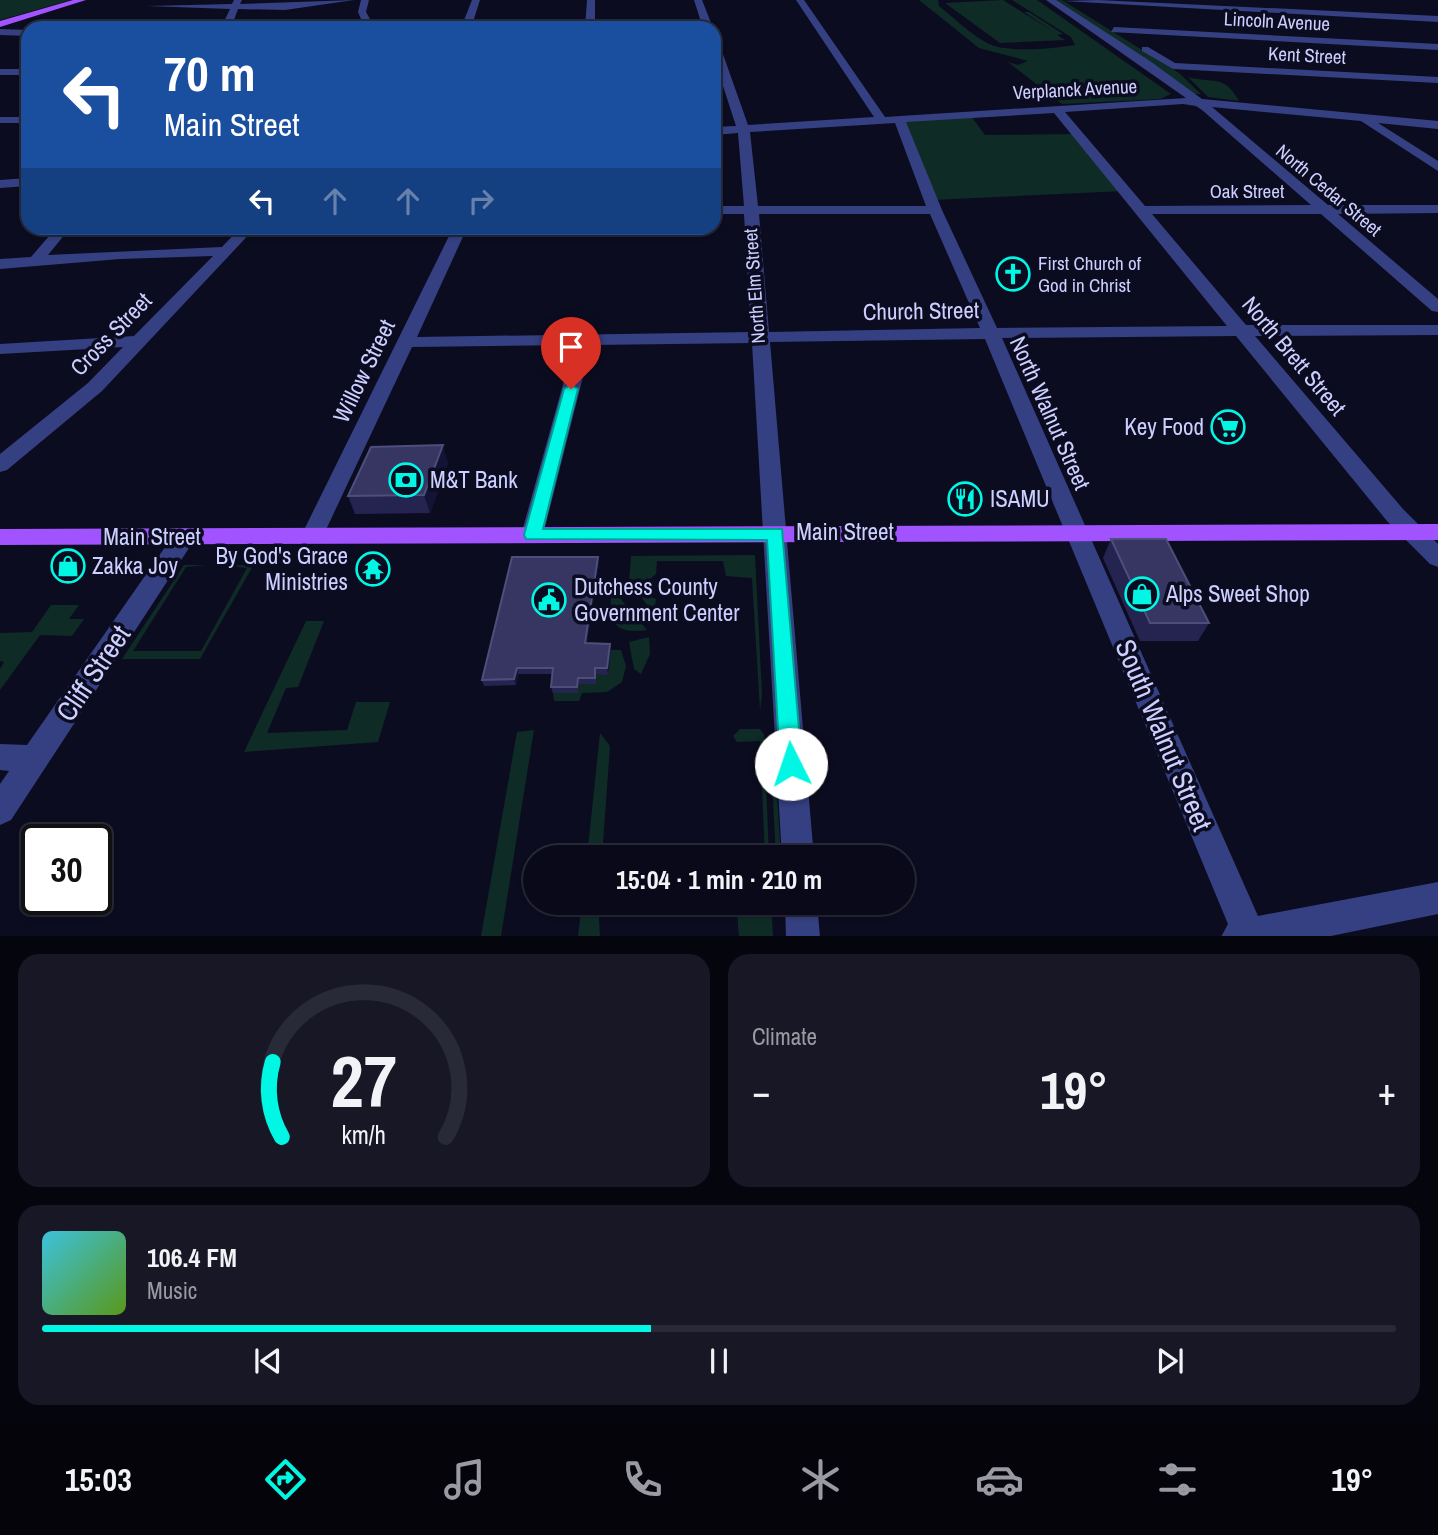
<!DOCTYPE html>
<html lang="en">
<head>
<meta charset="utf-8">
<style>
	:root { --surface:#090919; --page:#171726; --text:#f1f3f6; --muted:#999aa2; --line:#292a38; --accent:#00f7e3 }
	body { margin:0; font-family:"Archivo Narrow",sans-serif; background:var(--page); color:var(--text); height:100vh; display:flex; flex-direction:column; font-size:26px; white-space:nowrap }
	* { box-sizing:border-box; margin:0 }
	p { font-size:23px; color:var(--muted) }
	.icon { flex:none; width:38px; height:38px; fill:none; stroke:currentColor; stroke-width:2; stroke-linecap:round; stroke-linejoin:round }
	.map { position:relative; height:936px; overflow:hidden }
	.sheet { display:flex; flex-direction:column; gap:18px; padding:18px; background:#05050e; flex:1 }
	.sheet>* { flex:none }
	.banner { position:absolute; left:21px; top:21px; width:700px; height:214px; border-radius:21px; box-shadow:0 2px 5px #0004,0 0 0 2px var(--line); background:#1a4fa0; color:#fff; overflow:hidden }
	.speed { position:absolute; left:21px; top:824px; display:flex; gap:14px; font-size:35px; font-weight:700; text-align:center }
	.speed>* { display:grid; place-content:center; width:91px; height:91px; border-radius:50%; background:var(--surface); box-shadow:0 2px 5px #0004,0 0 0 2px var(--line); line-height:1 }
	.speed .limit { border:4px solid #111; border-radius:10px; background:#fff; color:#111 }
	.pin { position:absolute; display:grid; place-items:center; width:60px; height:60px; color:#fff; margin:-72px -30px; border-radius:50% 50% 50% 0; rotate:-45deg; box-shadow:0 0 7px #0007 }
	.pin .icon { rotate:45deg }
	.me { position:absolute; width:77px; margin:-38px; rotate:356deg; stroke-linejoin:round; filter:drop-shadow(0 0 5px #0008) }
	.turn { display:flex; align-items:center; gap:24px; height:147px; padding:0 28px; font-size:32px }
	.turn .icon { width:91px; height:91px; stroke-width:2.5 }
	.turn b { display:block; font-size:49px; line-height:60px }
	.lanes { display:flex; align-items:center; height:66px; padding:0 28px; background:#0003; justify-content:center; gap:35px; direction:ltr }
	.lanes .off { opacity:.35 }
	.big { font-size:52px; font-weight:700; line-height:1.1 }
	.sheet .tile { flex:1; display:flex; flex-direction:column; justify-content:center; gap:10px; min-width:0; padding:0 24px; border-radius:21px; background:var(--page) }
	.sheet .dial { align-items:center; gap:0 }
	.dial svg { height:182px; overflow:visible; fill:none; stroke:var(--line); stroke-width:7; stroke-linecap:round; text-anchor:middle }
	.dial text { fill:var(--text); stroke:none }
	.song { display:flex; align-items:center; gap:21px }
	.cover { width:84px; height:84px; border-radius:10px; background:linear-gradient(135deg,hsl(190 70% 55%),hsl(90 70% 35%)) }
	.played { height:7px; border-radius:4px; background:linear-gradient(90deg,var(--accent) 45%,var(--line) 45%) }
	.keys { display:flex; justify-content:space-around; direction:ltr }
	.heat { display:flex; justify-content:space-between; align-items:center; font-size:38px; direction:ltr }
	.sheet .tiles { flex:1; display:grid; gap:18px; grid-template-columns:1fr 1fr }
	.tile:last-child { grid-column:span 2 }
	.trip { position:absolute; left:523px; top:845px; width:392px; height:70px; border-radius:35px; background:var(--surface); box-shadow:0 2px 5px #0004,0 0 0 2px var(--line); font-weight:700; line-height:70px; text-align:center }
	.dock { display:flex; height:112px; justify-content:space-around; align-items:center; background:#04040a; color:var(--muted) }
	.dock .icon { width:49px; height:49px }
	.dock .active { color:var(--accent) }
	.dock b { font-size:32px; color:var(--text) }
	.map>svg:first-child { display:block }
	.green { fill:#0f2b25 }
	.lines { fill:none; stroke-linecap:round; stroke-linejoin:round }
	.minor { fill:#354082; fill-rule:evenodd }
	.major { fill:#a053ff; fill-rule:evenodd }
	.wall { fill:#252450 }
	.shaded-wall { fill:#131335 }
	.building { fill:#373663; stroke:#4e4e7b; stroke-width:2 }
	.route { fill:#00f7e3; stroke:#00a194; stroke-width:2 }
	.labels { text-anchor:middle; stroke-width:7; stroke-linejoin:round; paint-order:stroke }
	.far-street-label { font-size:19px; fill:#cccfff; stroke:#0c0c21 }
	.far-poi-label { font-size:19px; fill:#cccfff; stroke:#0c0c21; text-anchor:start }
	.street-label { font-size:23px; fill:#cccfff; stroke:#0c0c21 }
	.poi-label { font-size:23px; fill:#cccfff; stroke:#0c0c21; text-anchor:start }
	.near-street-label { font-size:28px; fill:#cccfff; stroke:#0c0c21 }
</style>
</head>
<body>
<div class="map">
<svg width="1438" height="937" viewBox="0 0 1438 937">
	<rect width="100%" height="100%" fill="#0c0c21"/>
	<path class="green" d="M 0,0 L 71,0 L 0,20 Z
		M 919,0 L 938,0 L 939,6 C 954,18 970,34 987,43 C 1004,53 1052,49 1075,45 L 1071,37 L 1012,0 L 1037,0 L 1171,94 L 1160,99 L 1062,104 L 1008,62 L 1018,65 L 1028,61 L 979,48 Z
		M 1003,0 L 1054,32 L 1024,12 L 1029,12 L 1063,34 L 1057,35 L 1065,40 L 1000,43 L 945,3 Z
		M 1054,0 L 1062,0 L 1179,73 L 1201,94 L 1191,94 Z
		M 1188,77 C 1215,84 1224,74 1239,101 L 1208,97 Z
		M 968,112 L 985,135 L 1076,134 L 1124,191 L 931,200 L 899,118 Z
		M 755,555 L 762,695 L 760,710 L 752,578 L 726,576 L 723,561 L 657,561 L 656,574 L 651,578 L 649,596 L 656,599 L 654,614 L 629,581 L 631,556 Z
		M 254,564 L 200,659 L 122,659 L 184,565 L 207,565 L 186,567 L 133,651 L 201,651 L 247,568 L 229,566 Z
		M 613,581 L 619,597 L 647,630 C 605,636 609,612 613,581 Z
		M 51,605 L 79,605 L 69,619 L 84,619 L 72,636 L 40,635 L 0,690 L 0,669 L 4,662 L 0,661 L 0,633 L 32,632 Z
		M 306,621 L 324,621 L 298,687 L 286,688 L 267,733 L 347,730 L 356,702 L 390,702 L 378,742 L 244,752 Z
		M 649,637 L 650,654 L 641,674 L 634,669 L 629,642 Z
		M 611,650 L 621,650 L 626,666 L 622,682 L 607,692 L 582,693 L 579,701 L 554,701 L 553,693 L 577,693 L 579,684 L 595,684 L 596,674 L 608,674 Z
		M 740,729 L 760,729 L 764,734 L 769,857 L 765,857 L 760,741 L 737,742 L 733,736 Z
		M 534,730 L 501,936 L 481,936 L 517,732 Z
		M 600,733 L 610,746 L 602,857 L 587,857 Z
		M 773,734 L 781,857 L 776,857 L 770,741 Z
		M 582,903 L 598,903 L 600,936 L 578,936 Z
		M 740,903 L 771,903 L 773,936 L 739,936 L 737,913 Z"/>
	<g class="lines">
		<path class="minor" d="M 234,0 L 242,0 L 240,4 L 354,0 L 285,10 L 238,9 L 231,28 L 221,28 L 230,9 L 147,6 L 232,4 Z
			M 361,0 L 369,0 L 366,12 L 375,28 L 365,28 L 358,12 Z
			M 472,0 L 480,0 L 471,28 L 461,28 Z
			M 587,0 L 595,0 L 595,28 L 585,28 Z
			M 694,0 L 702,0 L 713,28 L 703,28 Z
			M 796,0 L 804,0 L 885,117 L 1186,98 L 1046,0 L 1056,0 L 1150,61 L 1202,99 L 1438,121 L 1438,129 L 1378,123 L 1438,161 L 1438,171 L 1361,121 L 1212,107 L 1328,205 L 1438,205 L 1438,213 L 1338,214 L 1438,299 L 1438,312 L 1432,311 L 1321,214 L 1152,214 L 1246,325 L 1438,325 L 1438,335 L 1255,336 L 1403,509 L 1438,544 L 1438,567 L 1430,564 L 1387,521 L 1236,336 L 1002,338 L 1258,916 L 1438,882 L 1438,914 L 1326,937 L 1221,937 L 1228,924 L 985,339 L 770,342 L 814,858 L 782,858 L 752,343 L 591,345 L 543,535 L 540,541 L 524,541 L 521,535 L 574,345 L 412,347 L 323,536 L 320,542 L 304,542 L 301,536 L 453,228 L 467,228 L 417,337 L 751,332 L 744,214 L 714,214 L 714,206 L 744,206 L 738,133 L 714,135 L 714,127 L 736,126 L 714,58 L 714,40 L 719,43 L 748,125 L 874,117 ZM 1183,104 L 1196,106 L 1202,110 L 1311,205 L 1145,206 L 1065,112 ZM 1054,113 L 1227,326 L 997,328 L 942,210 L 906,122 ZM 895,123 L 926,206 L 758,206 L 750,132 ZM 759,214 L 930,214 L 980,328 L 769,332 Z
			M 1098,0 L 1438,16 L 1438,22 L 1063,1 Z
			M 1114,27 L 1438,44 L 1438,50 L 1111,32 Z
			M 0,29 L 28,30 L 28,36 L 0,35 Z
			M 1142,47 L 1148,47 L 1175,63 L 1438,77 L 1438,83 L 1173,69 L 1142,51 Z
			M 0,69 L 28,69 L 28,75 L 0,75 Z
			M 0,117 L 28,117 L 28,123 L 0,123 Z
			M 28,178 L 28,186 L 0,188 L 0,180 Z
			M 56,228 L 70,228 L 48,255 L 222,247 L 240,228 L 255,228 L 102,391 L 7,470 L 0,472 L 0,454 L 88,383 L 123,347 L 0,354 L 0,344 L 134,336 L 213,256 L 120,259 L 0,269 L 0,259 L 31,257 Z
			M 185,528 L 193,530 L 196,536 L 193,542 L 11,820 L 0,825 L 0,784 L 9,771 L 0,770 L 0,744 L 27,745 L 177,530 Z
			M 785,903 L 817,903 L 820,937 L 786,937 Z"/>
		<path class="major" d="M 73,0 L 86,0 L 0,27 L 0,21 Z
			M 1438,524 L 1438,540 L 0,545 L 0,529 Z"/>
	</g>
	<path class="wall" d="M 448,463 L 430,513 L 355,514 L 348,496 Z
		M 1111,539 L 1209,623 L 1198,641 L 1140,641 L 1103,558 Z
		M 599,563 L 587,643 L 610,644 L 611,650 L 608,675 L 596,674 L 596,684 L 579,684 L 578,693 L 553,693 L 551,687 L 553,674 L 518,674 L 516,685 L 484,686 L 482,680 Z"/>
	<path class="shaded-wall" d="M 443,445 L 448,463 L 430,513 L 424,495 Z
		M 598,557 L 599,563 L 586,650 L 585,643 Z
		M 610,644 L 611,650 L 608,675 L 607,668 Z
		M 517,668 L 518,674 L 516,685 L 514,679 Z"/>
	<path class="building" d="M 443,445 L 424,495 L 348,496 L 371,447 Z
		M 1111,539 L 1166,539 L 1209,623 L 1150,623 Z
		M 512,557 L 598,557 L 585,643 L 610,644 L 607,668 L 595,668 L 595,678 L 578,678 L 577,687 L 551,687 L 553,668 L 517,668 L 514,679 L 482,680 Z"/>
	<path class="route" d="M 571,385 L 578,389 L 543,529 L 782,529 L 802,764 L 798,771 L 791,774 L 783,771 L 780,764 L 767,540 L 526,539 L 524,535 L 564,389 Z"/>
	<defs>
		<symbol id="church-ring" viewBox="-11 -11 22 22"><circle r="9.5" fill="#0c0c21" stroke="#00f7e3" stroke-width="1.5"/><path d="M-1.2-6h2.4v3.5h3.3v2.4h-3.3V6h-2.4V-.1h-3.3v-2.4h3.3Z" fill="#00f7e3"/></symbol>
		<symbol id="supermarket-ring" viewBox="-11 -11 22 22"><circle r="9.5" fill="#0c0c21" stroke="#00f7e3" stroke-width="1.5"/><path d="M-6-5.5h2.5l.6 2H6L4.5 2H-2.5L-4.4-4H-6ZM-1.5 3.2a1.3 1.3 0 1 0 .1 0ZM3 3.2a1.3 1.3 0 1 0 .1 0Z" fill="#00f7e3"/></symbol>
		<symbol id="bank-ring" viewBox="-11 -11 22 22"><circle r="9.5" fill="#0c0c21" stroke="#00f7e3" stroke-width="1.5"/><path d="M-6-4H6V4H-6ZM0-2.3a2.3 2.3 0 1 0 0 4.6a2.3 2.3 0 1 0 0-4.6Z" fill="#00f7e3"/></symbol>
		<symbol id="restaurant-ring" viewBox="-11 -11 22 22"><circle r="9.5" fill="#0c0c21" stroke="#00f7e3" stroke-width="1.5"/><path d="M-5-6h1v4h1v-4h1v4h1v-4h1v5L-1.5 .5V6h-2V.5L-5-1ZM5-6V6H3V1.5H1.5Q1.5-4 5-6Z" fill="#00f7e3"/></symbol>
		<symbol id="shop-ring" viewBox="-11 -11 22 22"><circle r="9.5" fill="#0c0c21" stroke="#00f7e3" stroke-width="1.5"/><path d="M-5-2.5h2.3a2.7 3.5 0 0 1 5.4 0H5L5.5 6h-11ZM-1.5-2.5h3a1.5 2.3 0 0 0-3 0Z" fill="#00f7e3"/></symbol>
		<symbol id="temple-ring" viewBox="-11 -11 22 22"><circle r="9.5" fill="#0c0c21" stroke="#00f7e3" stroke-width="1.5"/><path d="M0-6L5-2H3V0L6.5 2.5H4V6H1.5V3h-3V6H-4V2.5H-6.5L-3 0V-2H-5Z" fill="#00f7e3"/></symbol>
		<symbol id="civic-ring" viewBox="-11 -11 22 22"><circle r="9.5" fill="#0c0c21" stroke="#00f7e3" stroke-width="1.5"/><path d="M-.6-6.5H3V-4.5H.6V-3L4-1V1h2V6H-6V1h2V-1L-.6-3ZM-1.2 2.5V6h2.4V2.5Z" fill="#00f7e3"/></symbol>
	</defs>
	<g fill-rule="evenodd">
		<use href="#church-ring" x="994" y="255" width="38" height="38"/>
		<use href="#supermarket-ring" x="1209" y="408" width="38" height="38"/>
		<use href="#bank-ring" x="387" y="461" width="38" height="38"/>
		<use href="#restaurant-ring" x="946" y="480" width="38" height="38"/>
		<use href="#shop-ring" x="49" y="547" width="38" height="38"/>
		<use href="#temple-ring" x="354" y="550" width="38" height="38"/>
		<use href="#shop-ring" x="1123" y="575" width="38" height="38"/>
		<use href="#civic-ring" x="530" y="581" width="38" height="38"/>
	</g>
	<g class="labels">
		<g class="far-street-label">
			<text transform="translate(1277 21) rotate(3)" y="7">Lincoln Avenue</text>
			<text transform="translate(1307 55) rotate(3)" y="7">Kent Street</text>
			<text transform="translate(1075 89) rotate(-3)" y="7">Verplanck Avenue</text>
			<text transform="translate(1329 190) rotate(40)" y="7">North Cedar Street</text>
			<text x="1247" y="198">Oak Street</text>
			<text transform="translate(754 286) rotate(-94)" y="7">North Elm Street</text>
		</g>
		<g class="far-poi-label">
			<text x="1038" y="270">First Church of<tspan x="1038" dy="22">God in Christ</tspan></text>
		</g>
		<g class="street-label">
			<text transform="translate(921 311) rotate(-1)" y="8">Church Street</text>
			<text transform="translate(111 334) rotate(-46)" y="8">Cross Street</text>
			<text transform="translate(1294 356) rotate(50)" y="8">North Brett Street</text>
			<text transform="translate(364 371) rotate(-64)" y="8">Willow Street</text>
			<text transform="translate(1050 413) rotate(66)" y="8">North Walnut Street</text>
			<text x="845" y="540">Main Street</text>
			<text x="152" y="545">Main Street</text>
		</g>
		<g class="poi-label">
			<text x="1204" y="435" text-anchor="end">Key Food</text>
			<text x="430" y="488">M&amp;T Bank</text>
			<text x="990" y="507">ISAMU</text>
			<text x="348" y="564" text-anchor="end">By God's Grace<tspan x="348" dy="26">Ministries</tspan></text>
			<text x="92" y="574">Zakka Joy</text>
			<text x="574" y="595">Dutchess County<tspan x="574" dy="26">Government Center</tspan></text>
			<text x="1166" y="602">Alps Sweet Shop</text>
		</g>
		<g class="near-street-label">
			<text transform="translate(93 673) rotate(-56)" y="10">Cliff Street</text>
			<text transform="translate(1164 735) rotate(67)" y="10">South Walnut Street</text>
		</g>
	</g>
</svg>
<div class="speed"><div class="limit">30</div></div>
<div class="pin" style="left:571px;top:389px;background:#d93025"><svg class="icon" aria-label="arrive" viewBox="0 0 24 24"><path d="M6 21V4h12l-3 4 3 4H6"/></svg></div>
<svg class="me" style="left:791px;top:764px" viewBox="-20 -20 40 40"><circle r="19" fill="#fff"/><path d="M0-13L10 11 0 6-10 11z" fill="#00f7e3"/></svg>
<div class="trip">15:04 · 1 min · 210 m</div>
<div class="banner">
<div class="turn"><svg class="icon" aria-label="left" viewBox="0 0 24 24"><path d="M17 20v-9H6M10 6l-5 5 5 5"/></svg><div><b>70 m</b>Main Street</div></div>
<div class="lanes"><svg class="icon" aria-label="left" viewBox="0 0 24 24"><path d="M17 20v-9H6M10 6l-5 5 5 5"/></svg><svg class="icon off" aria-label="ahead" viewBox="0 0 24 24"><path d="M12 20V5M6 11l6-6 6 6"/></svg><svg class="icon off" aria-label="ahead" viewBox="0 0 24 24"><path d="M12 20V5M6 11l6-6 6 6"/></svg><svg class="icon off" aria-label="right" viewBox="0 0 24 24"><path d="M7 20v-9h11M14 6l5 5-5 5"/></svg></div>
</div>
</div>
<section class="sheet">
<div class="tiles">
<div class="tile dial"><svg viewBox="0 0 100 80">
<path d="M14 69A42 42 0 1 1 86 69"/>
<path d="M14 69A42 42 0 0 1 10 36" stroke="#00f7e3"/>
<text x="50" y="56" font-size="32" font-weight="700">27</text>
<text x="50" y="72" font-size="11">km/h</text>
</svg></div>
<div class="tile"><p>Climate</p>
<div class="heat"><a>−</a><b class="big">19°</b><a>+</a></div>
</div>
<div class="tile">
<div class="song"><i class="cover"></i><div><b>106.4 FM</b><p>Music</p></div></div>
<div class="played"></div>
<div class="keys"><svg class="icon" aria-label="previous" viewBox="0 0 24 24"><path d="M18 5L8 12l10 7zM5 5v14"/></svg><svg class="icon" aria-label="pause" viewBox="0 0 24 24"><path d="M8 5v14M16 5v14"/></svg><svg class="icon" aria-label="next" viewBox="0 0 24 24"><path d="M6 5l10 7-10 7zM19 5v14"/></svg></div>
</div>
</div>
</section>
<nav class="dock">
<b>15:03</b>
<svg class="icon active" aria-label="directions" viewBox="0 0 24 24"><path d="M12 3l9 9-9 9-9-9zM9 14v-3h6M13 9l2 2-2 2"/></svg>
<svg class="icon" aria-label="music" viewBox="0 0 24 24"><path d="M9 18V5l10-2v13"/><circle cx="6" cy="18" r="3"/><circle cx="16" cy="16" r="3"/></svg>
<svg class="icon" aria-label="phone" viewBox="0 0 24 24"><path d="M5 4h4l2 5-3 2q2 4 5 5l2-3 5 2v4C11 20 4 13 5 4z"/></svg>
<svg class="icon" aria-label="climate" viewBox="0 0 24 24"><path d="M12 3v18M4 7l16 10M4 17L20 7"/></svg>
<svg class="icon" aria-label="car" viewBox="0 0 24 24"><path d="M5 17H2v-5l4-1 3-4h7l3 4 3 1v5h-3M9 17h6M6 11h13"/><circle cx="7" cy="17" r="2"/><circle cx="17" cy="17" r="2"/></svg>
<svg class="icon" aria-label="filters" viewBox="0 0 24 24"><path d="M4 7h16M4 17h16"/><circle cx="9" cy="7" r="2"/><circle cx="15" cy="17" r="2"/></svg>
<b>19°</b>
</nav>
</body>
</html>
